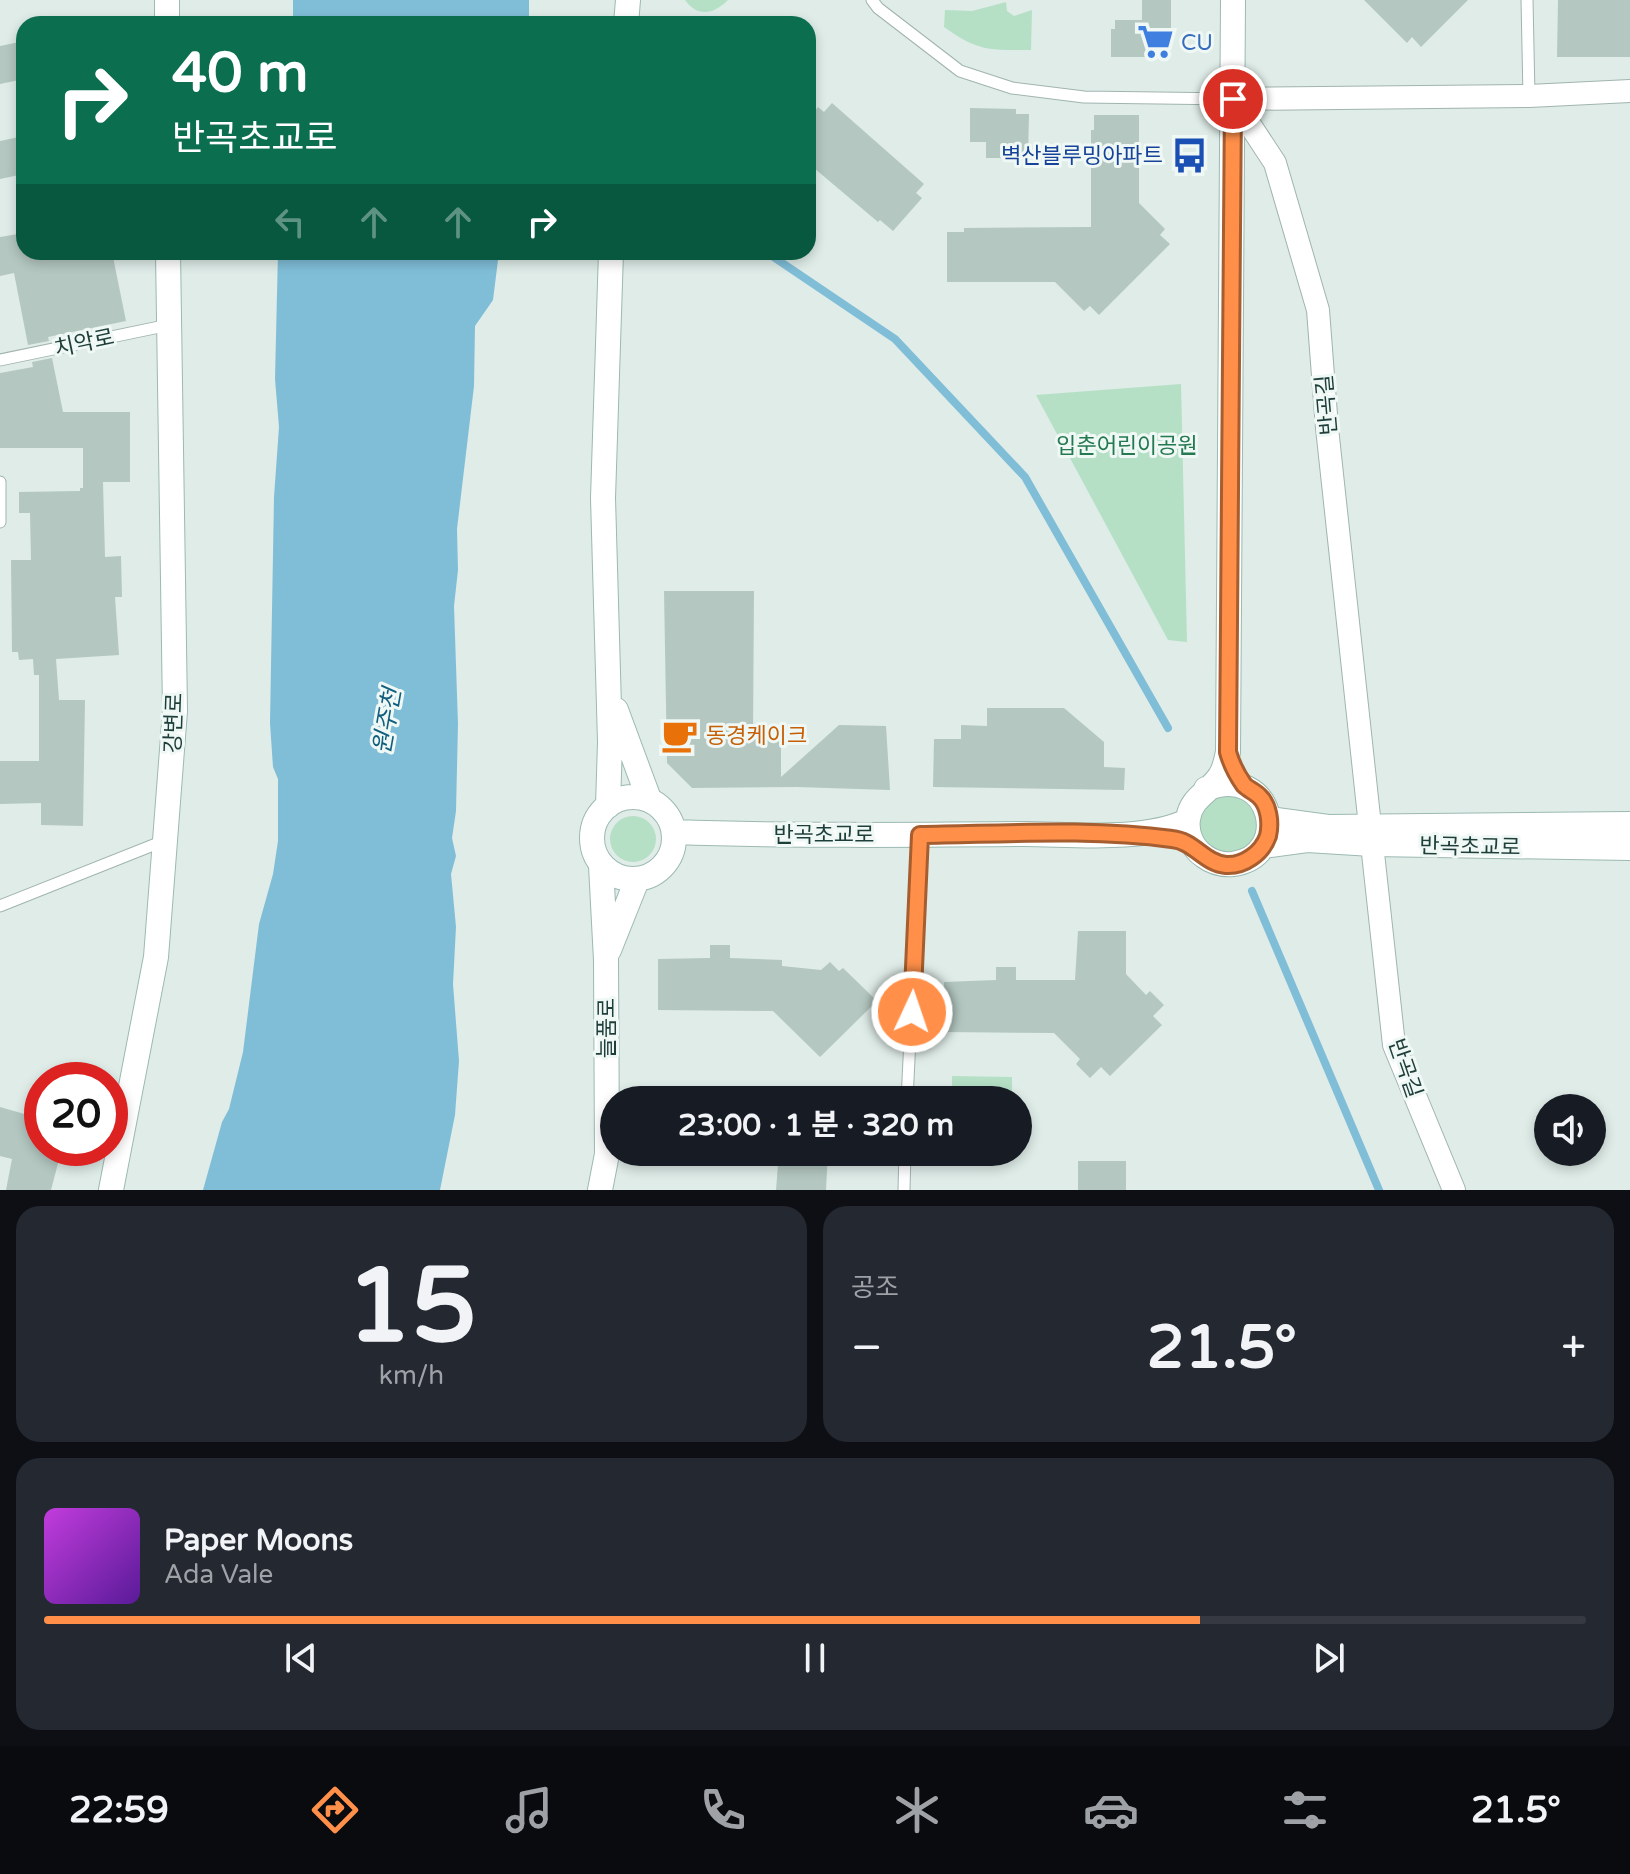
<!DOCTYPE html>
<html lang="ko">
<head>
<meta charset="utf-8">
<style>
	:root { --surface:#171b24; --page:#242831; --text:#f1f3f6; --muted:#9ea1a6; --line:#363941; --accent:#ff8f49 }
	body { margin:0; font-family:"Varela Round","Noto Sans KR",sans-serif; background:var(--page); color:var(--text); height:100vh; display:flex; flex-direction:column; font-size:30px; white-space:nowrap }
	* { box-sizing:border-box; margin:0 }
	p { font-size:26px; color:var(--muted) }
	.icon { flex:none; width:44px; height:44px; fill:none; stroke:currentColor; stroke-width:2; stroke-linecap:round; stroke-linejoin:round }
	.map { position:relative; height:1190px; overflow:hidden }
	.sheet { display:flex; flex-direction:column; gap:16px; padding:16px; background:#0d0f14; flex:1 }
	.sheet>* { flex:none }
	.top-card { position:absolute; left:16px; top:16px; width:800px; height:244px; border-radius:24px; box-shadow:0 4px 12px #0003; background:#0b6e4f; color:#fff; overflow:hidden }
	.buttons { position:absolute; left:1534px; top:1094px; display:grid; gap:16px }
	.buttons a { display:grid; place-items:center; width:72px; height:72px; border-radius:50%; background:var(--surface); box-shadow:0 4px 12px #0003; font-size:40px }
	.speed { position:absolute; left:24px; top:1062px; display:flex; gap:16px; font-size:40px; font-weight:700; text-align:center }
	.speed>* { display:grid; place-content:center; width:104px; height:104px; border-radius:50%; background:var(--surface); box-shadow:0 4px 12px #0003; line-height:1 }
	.speed .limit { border:12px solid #d22; background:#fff; color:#111 }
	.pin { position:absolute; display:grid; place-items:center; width:68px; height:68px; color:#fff; margin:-34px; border:4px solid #fff; border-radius:50%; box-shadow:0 2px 8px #0007 }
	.me { position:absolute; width:88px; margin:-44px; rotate:3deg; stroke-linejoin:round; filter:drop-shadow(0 0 6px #0008) }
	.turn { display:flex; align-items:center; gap:28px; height:168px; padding:0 24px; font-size:36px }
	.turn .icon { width:104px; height:104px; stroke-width:2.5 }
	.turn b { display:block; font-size:56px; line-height:68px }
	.lanes { display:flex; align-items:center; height:76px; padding:0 24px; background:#0003; justify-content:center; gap:40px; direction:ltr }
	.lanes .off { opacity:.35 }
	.big { font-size:60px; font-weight:700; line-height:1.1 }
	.sheet .tile { flex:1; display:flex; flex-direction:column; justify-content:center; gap:12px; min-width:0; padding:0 28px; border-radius:24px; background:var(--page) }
	.sheet .dial { align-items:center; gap:0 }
	.dial b { font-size:104px; line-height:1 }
	.song { display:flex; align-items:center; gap:24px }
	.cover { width:96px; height:96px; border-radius:12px; background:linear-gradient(135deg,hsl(290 70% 55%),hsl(270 70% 35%)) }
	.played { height:8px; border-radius:4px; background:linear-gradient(90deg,var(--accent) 75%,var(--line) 75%) }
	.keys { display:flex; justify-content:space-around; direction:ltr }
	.heat { display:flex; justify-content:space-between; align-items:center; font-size:44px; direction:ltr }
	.sheet .tiles { flex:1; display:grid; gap:16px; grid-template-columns:1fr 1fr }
	.tile:last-child { grid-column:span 2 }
	.trip { position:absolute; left:600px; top:1086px; width:432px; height:80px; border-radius:40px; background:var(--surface); box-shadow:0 4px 12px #0003; font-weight:700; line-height:80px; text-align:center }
	.tabs { display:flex; height:128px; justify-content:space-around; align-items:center; background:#090b0e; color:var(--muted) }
	.tabs .icon { width:56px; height:56px }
	.tabs .active { color:var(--accent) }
	.tabs b { font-size:36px; color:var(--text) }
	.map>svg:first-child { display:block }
	.green { fill:#b5e0c6 }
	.water { fill:#80bed8 }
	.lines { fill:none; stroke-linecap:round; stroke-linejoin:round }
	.stream { stroke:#80bed8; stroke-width:8 }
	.building { fill:#b4c7c1 }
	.lane-casing { stroke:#a1b4b0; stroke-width:13 }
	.street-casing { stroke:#a1b4b0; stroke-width:24 }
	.secondary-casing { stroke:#9cb9b2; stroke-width:26 }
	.lane { stroke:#fff; stroke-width:11 }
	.street { stroke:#fff; stroke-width:22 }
	.secondary { stroke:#fff; stroke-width:24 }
	.route-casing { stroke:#a65d2f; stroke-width:20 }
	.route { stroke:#ff8f49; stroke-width:14 }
	.labels { text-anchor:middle; stroke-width:6; stroke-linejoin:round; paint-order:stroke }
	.shop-label { font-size:22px; fill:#366cbe; stroke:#eff8f5; text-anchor:start }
	.transit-label { font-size:22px; fill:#164399; stroke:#eff8f5; text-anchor:end }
	.street-label { font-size:22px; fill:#1e3e39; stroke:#eff8f5 }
	.park-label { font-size:22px; fill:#247950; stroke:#eff8f5 }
	.food-label { font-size:22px; fill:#c56008; stroke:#eff8f5; text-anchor:start }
	.water-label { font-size:24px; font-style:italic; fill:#125e7f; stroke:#eff8f5 }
</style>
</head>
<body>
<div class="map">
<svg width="1630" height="1190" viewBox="0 0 1630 1190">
	<rect width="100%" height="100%" fill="#dfece8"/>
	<path class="green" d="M 685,0 L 728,0 C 714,14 698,18 685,0 Z
		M 1006,2 L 1007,11 L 1014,16 L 1032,10 L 1031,50 C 990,50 979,52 944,27 L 945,10 L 972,11 Z
		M 1181,384 L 1187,642 L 1168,640 L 1036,395 Z
		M1199 824a29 29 0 1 1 58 0a29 29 0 1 1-58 0Z
		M610 839a23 23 0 1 1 46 0a23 23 0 1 1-46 0Z
		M 952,1076 L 1012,1077 L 1012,1100 L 952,1100 Z"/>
	<path class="water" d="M 293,0 L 529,0 L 529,24 L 293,24 Z
		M 278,252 L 499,252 L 493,300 L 475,326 L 474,386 L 457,529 L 458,570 L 454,606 L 458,724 L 456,811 L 452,838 L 456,856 L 451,874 L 456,927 L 453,984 L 459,1061 L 455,1115 L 440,1190 L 203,1190 L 222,1122 L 229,1109 L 243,1052 L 259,924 L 273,874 L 278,841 L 278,779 L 273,767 L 270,723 L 274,497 L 279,427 L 275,379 Z"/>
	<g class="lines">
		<path class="stream" d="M 766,252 L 895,339 L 1025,477 L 1168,728
			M 1252,891 L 1379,1190"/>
	</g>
	<path class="building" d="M 1142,0 L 1171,0 L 1171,57 L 1111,57 L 1111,29 L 1115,29 L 1115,20 L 1142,20 Z
		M 1364,0 L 1468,0 L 1421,47 L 1412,37 L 1407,43 Z
		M 1558,0 L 1630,0 L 1630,57 L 1557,57 Z
		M 24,41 L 24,79 L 0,84 L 0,46 Z
		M 832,103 L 924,184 L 916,193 L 922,198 L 893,231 L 880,220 L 878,222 L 808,163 L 808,120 L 818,107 L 824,112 Z
		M 970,108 L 1016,109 L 1016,114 L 1029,114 L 1028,158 L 986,158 L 986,142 L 970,142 Z
		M 1094,115 L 1139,115 L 1139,203 L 1165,229 L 1160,235 L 1170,244 L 1099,315 L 1090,306 L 1084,311 L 1055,282 L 947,282 L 947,232 L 964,232 L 964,228 L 1091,227 L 1091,130 L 1094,130 Z
		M 24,136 L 24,174 L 0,179 L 0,141 Z
		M 24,233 L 24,252 L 112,252 L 126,321 L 48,337 L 49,341 L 28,345 L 14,273 L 0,276 L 0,237 Z
		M 52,358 L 63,412 L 130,412 L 130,482 L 103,482 L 105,557 L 121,556 L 122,597 L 115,597 L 119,655 L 56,659 L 59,700 L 85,700 L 83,826 L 41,825 L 41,803 L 0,804 L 0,761 L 39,761 L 39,675 L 34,675 L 33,659 L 19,660 L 18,652 L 12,652 L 11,560 L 31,560 L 30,513 L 19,513 L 19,492 L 80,491 L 80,488 L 83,488 L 83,448 L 0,448 L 0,373 L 33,367 L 32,362 Z
		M 664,591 L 754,591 L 753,735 L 781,735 L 781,777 L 839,725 L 886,726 L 890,790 L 797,787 L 692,788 L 667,763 Z
		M 987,708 L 1064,708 L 1104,742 L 1104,767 L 1125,768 L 1124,790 L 933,787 L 934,739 L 961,739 L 961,725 L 987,726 Z
		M 1078,931 L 1126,931 L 1126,974 L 1146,995 L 1150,991 L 1164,1005 L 1153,1016 L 1162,1025 L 1110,1076 L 1101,1067 L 1090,1078 L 1076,1064 L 1080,1059 L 1054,1033 L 944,1032 L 944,982 L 996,980 L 996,967 L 1016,967 L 1016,980 L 1075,980 Z
		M 710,945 L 730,945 L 730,958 L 782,960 L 782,966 L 821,970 L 830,962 L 839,971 L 843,968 L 877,1001 L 820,1057 L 773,1011 L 658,1010 L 658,959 L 710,958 Z
		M 0,1107 L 42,1119 L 42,1148 L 62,1148 L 51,1190 L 6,1190 L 12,1159 L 0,1156 Z
		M 779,1152 L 828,1152 L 826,1190 L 776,1190 Z
		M 1078,1161 L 1126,1161 L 1126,1190 L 1078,1190 Z"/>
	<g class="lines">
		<defs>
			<path id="lane" d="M 872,0 L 878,8 L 960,71 L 1012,88 L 1084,97 L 1233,99
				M 1527,0 L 1529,96
				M 0,360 L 169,325
				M 0,482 L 0,522
				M 0,906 L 166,840
				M 907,1100 L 920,835
				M 904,1190 L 905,1152"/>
			<path id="street" d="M 1233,99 L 1275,163 L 1318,310 L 1327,428 L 1370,826
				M 1233,99 L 1529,96 L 1630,91
				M 1372,844 L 1394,1045 L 1454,1190"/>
			<path id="secondary" d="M 167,0 L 167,24
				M 626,24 L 628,0
				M 616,710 L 649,799
				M 1206,789 C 1273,762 1293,856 1233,864 C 1222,865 1212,862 1204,856 C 1192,848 1186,833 1188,819 C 1191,797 1210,792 1220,776 C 1225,769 1226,760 1228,752 L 1233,0
				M592 838a41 41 0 1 1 82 0a41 41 0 1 1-82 0Z
				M 608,806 L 610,742 L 603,498 L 611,252
				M 1269,819 L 1328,827 L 1630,824
				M 674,832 C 791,836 907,835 1024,834 C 1072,834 1143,842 1187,821
				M 1263,846 L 1307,840 L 1372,844 L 1630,848
				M 609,950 L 637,880
				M 111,1190 L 156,957 L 175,711 L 168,252
				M 600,1190 L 607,1154 L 606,960 L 601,866"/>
		</defs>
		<use href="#lane" class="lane-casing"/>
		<use href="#street" class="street-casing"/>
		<use href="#secondary" class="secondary-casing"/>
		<use href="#lane" class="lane"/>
		<use href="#street" class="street"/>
		<use href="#secondary" class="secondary"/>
	</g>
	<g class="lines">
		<defs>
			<path id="route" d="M 912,1012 L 920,835 C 1004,834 1089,828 1172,839 C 1194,841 1204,863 1226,865 C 1244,866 1262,853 1268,836 C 1271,823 1269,805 1259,796 C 1255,792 1248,789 1244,785 C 1237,775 1231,763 1228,752 L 1233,99"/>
		</defs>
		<use href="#route" class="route-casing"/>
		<use href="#route" class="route"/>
	</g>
	<defs>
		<symbol id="supermarket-bare" viewBox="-9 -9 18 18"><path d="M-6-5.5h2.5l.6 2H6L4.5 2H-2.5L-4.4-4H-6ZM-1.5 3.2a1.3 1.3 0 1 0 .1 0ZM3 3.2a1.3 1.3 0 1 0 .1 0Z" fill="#3f7fe0" stroke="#eff8f5" stroke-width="2.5" paint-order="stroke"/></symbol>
		<symbol id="bus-bare" viewBox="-9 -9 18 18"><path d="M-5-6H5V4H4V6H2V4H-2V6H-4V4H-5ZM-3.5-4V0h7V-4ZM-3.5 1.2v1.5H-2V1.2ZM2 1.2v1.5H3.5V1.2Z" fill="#1a4fb4" stroke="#eff8f5" stroke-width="2.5" paint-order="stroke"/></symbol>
		<symbol id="cafe-bare" viewBox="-9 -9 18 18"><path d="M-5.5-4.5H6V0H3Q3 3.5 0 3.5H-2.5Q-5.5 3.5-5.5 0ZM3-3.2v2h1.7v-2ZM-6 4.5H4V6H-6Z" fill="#e8710a" stroke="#eff8f5" stroke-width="2.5" paint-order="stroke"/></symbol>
	</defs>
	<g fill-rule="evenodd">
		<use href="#supermarket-bare" x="1130" y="16" width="51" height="51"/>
		<use href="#bus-bare" x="1164" y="130" width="51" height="51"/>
		<use href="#cafe-bare" x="654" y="710" width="51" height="51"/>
	</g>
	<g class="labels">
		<g class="shop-label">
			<text x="1181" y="50">CU</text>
		</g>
		<g class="transit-label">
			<text x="1163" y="163">벽산블루밍아파트</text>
		</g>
		<g class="street-label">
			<text transform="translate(84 342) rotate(-12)" y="8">치악로</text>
			<text transform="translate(1326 405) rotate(-95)" y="8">반곡길</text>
			<text transform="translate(173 723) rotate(-88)" y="8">강변로</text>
			<text x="824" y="842">반곡초교로</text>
			<text transform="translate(1470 846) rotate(1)" y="8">반곡초교로</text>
			<text transform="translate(606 1028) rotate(-90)" y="8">늘품로</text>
			<text transform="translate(1406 1068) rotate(71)" y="8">반곡길</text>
		</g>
		<g class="park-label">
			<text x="1127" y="453">입춘어린이공원</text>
		</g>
		<g class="food-label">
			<text x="706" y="743">동경케이크</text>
		</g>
		<g class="water-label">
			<text transform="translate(387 721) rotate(-80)" y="8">원주천</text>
		</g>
	</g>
</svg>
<div class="buttons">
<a><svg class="icon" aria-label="sound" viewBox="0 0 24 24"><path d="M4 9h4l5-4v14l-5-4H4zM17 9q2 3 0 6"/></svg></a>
</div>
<div class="speed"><div class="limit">20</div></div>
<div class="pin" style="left:1233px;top:99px;background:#d93025"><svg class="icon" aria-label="arrive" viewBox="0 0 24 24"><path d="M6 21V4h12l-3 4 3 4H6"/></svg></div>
<svg class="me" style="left:912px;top:1012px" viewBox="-20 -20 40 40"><circle r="17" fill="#ff8f49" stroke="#fff" stroke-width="3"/><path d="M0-11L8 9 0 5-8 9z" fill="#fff"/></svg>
<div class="trip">23:00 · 1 분 · 320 m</div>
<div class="top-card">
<div class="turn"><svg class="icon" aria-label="right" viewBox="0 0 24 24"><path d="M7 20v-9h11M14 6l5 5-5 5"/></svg><div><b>40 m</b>반곡초교로</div></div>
<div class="lanes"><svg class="icon off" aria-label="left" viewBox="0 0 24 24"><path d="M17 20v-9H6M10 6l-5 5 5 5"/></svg><svg class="icon off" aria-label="ahead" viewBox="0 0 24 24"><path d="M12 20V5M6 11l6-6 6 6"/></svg><svg class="icon off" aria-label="ahead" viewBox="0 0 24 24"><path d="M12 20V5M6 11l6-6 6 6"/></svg><svg class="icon" aria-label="right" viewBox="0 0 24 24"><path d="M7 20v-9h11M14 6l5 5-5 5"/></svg></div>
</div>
</div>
<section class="sheet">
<div class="tiles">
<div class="tile dial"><b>15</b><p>km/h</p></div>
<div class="tile"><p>공조</p>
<div class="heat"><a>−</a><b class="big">21.5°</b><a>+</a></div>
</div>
<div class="tile">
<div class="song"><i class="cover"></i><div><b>Paper Moons</b><p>Ada Vale</p></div></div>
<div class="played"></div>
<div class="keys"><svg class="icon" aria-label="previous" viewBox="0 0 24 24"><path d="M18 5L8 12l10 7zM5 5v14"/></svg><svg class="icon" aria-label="pause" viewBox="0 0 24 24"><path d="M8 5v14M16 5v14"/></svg><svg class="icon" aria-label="next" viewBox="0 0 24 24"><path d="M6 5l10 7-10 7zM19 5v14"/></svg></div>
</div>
</div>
</section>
<nav class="tabs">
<b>22:59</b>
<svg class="icon active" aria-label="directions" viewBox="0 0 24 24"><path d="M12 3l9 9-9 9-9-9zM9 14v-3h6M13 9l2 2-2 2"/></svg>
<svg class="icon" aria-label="music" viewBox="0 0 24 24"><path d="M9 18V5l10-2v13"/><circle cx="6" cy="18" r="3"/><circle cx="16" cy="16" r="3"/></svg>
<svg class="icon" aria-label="phone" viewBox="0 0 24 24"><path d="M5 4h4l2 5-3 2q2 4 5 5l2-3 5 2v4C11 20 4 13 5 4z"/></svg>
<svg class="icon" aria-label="climate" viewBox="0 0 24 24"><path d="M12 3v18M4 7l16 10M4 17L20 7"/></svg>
<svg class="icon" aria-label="car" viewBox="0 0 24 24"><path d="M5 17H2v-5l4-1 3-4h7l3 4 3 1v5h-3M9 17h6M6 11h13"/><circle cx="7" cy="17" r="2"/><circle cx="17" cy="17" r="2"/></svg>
<svg class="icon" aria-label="filters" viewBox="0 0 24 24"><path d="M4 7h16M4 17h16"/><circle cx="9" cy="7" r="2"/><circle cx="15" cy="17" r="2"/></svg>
<b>21.5°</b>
</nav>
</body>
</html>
